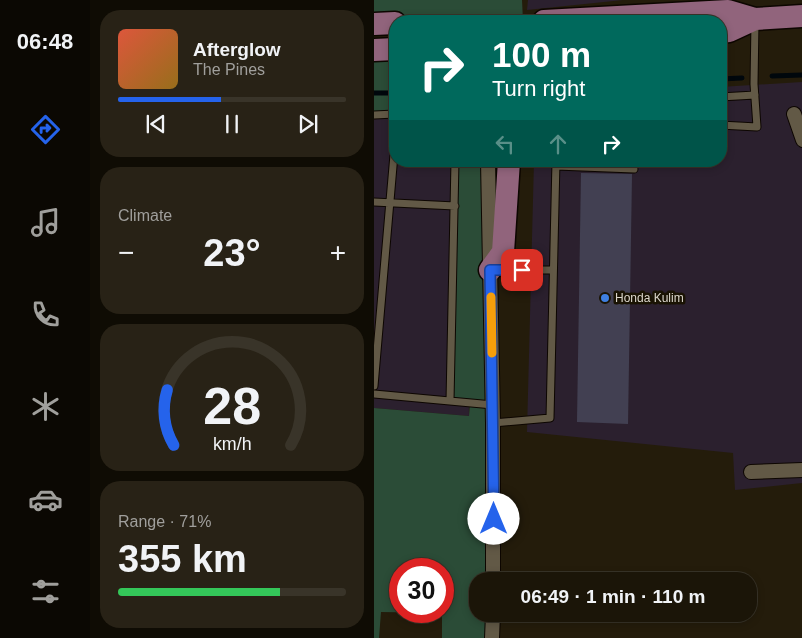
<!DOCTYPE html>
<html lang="en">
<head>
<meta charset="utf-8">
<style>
	:root { --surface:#1b1508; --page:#282216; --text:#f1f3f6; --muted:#a09f9c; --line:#393429; --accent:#2563eb }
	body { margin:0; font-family:Arial,sans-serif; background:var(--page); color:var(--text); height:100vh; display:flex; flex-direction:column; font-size:19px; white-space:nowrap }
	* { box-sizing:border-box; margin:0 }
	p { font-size:16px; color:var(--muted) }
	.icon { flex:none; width:28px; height:28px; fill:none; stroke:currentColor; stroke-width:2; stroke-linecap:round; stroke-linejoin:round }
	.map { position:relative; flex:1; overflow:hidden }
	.panel { display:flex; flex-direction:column; gap:10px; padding:10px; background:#0f0c04; width:284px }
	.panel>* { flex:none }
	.banner { position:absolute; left:15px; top:15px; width:338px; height:152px; border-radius:20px; box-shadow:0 2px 8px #0003,0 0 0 1px var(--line); background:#00695c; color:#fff; overflow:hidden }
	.speed { position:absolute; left:15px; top:558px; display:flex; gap:10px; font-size:25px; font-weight:700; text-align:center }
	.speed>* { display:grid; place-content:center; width:65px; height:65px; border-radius:50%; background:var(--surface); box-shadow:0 2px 8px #0003,0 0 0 1px var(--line); line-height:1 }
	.speed .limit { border:8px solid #d22; background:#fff; color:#111 }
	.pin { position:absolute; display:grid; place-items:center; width:42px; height:42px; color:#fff; margin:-21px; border-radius:10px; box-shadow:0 2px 8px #0006 }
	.me { position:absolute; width:55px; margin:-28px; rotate:0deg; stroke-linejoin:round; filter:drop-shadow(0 0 4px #0008) }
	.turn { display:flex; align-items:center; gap:18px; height:105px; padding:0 20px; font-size:22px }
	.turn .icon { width:65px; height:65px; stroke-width:2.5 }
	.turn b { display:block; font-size:35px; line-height:42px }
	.lanes { display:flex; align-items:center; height:48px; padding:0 20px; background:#0003; justify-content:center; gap:25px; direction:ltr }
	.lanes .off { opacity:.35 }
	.big { font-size:38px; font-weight:600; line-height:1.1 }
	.panel .tile { flex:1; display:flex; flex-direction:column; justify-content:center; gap:8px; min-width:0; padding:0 18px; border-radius:20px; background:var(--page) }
	.panel .dial { align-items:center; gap:0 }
	.dial svg { height:130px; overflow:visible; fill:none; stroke:var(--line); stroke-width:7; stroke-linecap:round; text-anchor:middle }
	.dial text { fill:var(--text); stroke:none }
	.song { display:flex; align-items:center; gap:15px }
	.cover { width:60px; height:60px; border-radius:8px; background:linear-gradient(135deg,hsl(10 70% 55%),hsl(40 70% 35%)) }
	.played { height:5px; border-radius:2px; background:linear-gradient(90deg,var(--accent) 45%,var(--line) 45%) }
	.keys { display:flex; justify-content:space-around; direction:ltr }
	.heat { display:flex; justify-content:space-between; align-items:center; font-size:28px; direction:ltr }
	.charge { height:8px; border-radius:4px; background:linear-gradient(90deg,#34c759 71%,var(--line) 0) }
	.trip { position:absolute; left:95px; top:572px; width:288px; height:50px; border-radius:20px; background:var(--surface); box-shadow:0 2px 8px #0003,0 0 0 1px var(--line); font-weight:600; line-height:50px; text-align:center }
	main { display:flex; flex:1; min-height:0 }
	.tabs { display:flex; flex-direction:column; width:90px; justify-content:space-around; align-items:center; background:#0b0803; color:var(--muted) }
	.tabs .icon { width:35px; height:35px }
	.tabs .on { color:var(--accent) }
	.tabs b { font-size:22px; color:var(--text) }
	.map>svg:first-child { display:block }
	.commercial { fill:#2b202e }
	.green { fill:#2b4c37; fill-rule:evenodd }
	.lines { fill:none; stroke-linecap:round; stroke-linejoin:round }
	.stream { stroke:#00070c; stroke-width:5 }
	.building { fill:#424052 }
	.service-casing { stroke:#0d0600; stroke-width:9 }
	.minor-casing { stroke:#0d0600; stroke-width:16 }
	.primary-casing { stroke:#0d0600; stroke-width:25 }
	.service { stroke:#625946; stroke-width:7 }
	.minor { stroke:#625946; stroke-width:14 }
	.primary { stroke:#91647c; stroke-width:22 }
	.route-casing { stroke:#184099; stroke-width:12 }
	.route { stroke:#2563eb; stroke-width:9 }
	.slow { stroke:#f59e0b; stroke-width:9 }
	.shop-dot { fill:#3f7fe0; stroke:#1a1303; stroke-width:2 }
	.labels { text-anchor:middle; stroke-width:5; stroke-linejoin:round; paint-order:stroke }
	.poi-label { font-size:12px; fill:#dcd7cc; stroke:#1a1303; text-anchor:start }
</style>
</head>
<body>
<main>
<nav class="tabs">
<b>06:48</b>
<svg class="icon on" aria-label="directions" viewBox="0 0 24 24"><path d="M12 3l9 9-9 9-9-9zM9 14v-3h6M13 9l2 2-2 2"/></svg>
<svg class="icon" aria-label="music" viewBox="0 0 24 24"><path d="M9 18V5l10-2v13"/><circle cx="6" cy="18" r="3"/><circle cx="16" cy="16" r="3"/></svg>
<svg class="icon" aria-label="phone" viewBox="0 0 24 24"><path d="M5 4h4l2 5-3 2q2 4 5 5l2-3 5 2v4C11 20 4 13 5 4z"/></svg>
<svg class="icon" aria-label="climate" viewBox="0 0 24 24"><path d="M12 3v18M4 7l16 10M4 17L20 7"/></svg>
<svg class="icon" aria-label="car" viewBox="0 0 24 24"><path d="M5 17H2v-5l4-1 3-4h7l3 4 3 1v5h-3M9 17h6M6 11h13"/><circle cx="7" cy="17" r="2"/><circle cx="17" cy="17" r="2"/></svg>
<svg class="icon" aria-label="filters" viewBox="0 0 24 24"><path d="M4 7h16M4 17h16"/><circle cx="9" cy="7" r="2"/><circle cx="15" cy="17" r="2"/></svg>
</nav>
<section class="panel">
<div class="tile">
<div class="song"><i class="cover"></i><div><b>Afterglow</b><p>The Pines</p></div></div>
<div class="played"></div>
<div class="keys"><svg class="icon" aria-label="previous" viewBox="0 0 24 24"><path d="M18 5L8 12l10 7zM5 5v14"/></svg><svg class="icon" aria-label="pause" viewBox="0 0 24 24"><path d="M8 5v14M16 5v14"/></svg><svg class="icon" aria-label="next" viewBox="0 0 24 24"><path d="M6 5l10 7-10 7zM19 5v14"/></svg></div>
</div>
<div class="tile"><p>Climate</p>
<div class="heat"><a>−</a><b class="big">23°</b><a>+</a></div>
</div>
<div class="tile dial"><svg viewBox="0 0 100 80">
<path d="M14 69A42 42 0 1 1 86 69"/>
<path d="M14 69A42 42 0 0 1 10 35" stroke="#2563eb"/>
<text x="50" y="56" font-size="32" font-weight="700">28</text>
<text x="50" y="72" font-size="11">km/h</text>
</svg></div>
<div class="tile"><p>Range · 71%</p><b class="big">355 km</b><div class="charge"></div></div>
</section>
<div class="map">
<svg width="429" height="638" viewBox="0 0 429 638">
	<rect width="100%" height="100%" fill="#241c0b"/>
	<path class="commercial" d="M 154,0 L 249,0 L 153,10 Z
		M 428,82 L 428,483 L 361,490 L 359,453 L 153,432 L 160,161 L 346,161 L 346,87 Z
		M 21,101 L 21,161 L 91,161 L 95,416 L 0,408 L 0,103 Z"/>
	<path class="green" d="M 0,0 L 148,0 L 149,21 L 21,21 L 0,24 Z
		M 21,49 L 21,114 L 0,115 L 0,50 Z
		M 81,161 L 114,161 L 119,581 L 104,581 L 104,614 L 119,614 L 118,638 L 68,638 L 68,613 L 7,612 L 5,638 L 0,638 L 0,408 L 95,416 L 96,403 L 76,401 ZM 26,569 L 69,569 L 69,611 L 26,611 Z"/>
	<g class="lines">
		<path class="stream" d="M 398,76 L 429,75
			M 346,79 L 368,78
			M 0,93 L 21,93"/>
	</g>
	<path class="building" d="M 207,173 L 258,174 L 254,424 L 203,422 Z"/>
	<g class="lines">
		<defs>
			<path id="service" d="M 346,97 L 381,95
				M 0,115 L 21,114
				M 346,125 L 383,127 L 380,84 L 381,22
				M 182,166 L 260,169
				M 0,202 L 81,206
				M 122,270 L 179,270
				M 0,386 L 21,143
				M 0,394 L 119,405
				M 76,401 L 81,161
				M 119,423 L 176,418 L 182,161"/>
			<path id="minor" d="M 420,114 L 429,140
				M 114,161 L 119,423 L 119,581
				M 377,472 L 429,470
				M 118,638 L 119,614"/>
			<path id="primary" d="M 170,21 L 354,11 L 381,19 L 429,16
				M 0,24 L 21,23
				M 346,32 L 355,31 L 381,19
				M 0,50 L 21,49
				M 116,270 L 129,252 L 135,161"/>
		</defs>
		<use href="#service" class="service-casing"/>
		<use href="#minor" class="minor-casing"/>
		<use href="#primary" class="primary-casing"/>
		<use href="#service" class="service"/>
		<use href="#minor" class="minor"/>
		<use href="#primary" class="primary"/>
	</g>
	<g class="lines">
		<defs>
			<path id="route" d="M 120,519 L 116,270 L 148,270"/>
		</defs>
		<use href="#route" class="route-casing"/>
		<use href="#route" class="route"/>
		<path class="slow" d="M 117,297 L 118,353"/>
	</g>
	<circle class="shop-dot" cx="231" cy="298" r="5"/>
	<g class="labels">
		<g class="poi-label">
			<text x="241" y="302">Honda Kulim</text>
		</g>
	</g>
</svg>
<div class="speed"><div class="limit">30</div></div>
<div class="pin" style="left:148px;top:270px;background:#d93025"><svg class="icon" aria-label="arrive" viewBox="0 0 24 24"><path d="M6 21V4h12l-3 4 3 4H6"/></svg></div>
<svg class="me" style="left:120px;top:519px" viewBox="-20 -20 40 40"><circle r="19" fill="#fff"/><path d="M0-13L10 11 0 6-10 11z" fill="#2563eb"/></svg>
<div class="trip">06:49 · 1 min · 110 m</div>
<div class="banner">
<div class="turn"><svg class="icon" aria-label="right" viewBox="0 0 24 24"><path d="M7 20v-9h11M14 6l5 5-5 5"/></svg><div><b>100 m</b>Turn right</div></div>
<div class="lanes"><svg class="icon off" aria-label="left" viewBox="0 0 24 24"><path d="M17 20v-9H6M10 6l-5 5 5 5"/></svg><svg class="icon off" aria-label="ahead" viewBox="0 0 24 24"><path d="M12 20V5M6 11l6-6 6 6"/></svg><svg class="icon" aria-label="right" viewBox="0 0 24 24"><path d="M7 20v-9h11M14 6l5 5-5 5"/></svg></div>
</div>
</div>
</main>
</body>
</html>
